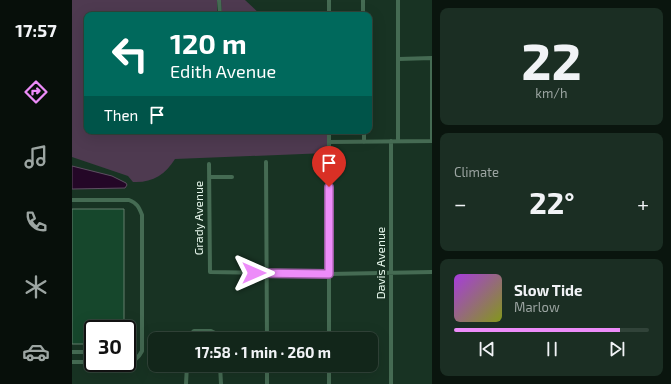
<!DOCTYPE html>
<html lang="en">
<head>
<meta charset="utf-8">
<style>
	:root { --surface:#12261a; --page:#1b2e23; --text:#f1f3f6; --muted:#9ca5a2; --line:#314339; --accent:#ed8cf9 }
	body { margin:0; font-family:"Exo 2",sans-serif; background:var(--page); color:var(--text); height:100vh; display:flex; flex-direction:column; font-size:15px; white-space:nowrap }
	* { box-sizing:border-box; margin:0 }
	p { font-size:13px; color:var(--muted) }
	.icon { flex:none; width:22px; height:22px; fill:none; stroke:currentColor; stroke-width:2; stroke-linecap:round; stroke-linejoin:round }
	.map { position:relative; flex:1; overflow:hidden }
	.details { display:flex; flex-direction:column; gap:8px; padding:8px; background:#0a150e; width:239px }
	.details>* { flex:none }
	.guide { position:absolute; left:12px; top:12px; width:288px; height:122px; border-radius:8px; box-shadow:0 4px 16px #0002,0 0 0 1px var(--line); background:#00695c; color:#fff; overflow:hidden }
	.speed { position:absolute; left:12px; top:320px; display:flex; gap:8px; font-size:20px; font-weight:700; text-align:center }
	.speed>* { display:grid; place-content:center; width:52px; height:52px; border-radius:50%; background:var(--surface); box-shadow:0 4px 16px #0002,0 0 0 1px var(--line); line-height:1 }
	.speed .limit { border:2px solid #111; border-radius:6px; background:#fff; color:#111 }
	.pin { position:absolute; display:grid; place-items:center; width:34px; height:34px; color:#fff; margin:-41px -17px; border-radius:50% 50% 50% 0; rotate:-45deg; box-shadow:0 0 4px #0007 }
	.pin .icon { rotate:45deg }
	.me { position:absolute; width:44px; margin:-22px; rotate:90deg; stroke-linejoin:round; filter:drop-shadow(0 0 3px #0008) }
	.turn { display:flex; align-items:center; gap:14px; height:84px; padding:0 20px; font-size:18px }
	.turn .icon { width:52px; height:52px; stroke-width:2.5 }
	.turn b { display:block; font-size:28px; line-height:34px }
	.then { display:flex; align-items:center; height:38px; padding:0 20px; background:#0003; gap:8px; font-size:15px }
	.big { font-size:30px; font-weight:700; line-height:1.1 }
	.details .card { flex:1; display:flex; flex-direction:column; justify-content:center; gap:6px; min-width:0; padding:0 14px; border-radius:8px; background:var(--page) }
	.details .dial { align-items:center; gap:0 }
	.dial b { font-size:52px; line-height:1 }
	.song { display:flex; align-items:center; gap:12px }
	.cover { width:48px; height:48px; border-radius:6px; background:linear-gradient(135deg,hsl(280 70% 55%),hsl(70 70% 35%)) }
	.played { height:4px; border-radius:2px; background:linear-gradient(90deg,var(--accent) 85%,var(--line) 85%) }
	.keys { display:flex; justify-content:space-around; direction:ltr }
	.heat { display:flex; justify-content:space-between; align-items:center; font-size:22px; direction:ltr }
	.trip { position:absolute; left:76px; top:332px; width:230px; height:40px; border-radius:8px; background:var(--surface); box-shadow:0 4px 16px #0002,0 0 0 1px var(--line); font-weight:700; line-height:40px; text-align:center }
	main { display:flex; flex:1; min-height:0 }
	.dock { display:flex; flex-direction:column; width:72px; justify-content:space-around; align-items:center; background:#070f0a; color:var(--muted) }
	.dock .icon { width:28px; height:28px }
	.dock .on { color:var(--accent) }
	.dock b { font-size:18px; color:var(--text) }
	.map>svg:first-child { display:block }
	.green { fill:#4e3a50 }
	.water { fill:#240727; stroke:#5e4f62 }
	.building { fill:#16472c; stroke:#627f6c }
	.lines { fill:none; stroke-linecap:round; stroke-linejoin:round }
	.minor { stroke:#456b53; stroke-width:4 }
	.route-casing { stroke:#9a5ba2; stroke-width:10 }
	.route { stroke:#ed8cf9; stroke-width:7 }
	.labels { text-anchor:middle; stroke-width:4; stroke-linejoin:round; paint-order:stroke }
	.street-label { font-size:12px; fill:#e7f7ec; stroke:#183323 }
</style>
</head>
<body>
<main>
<nav class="dock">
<b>17:57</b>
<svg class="icon on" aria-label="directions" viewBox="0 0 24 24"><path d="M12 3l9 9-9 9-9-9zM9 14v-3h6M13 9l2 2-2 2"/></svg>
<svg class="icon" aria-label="music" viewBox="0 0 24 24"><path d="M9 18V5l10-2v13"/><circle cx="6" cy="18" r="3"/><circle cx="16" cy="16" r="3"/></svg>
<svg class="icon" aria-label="phone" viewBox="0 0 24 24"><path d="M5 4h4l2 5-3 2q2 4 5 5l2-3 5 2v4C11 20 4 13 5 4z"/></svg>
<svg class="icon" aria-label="climate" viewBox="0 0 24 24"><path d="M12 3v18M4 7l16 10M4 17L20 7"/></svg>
<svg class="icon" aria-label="car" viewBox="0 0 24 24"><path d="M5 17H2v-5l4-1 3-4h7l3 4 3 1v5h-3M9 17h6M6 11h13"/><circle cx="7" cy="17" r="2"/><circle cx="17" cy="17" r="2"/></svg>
</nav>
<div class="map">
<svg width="360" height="384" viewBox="0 0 360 384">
	<rect width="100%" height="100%" fill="#183323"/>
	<path class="green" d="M 0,0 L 145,0 L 145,15 L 15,15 L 15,131 L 255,131 L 255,153 L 103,159 C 93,175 80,183 61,182 L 56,176 L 0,157 Z
		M 149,0 L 173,0 L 189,15 L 150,15 Z"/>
	<path class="water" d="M 0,166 L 40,176 L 54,183 L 55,185 L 53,188 L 0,189 Z"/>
	<path class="building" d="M 0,209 L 52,209 L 52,329 L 21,329 L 21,344 L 0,344 Z"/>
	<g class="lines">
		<path class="minor" d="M 147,0 L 148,15
			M 257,0 L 257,15
			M 291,0 L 291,15
			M 326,0 L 326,141
			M 360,58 L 360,141
			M 327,59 L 360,58
			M 292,131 L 292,142
			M 257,142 L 360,141
			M 194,162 L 195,339
			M 137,164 L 138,272 L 257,274 L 360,272
			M 137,177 L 160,177
			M 0,200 L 57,200 C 65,203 67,207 70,215 L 70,351 C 67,357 63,362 55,362
			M 118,339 L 118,335 L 122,331 L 139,331 L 145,334 L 146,339
			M 257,339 L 257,131
			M 0,352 L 21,352
			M 55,352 L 58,351 L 58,336
			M 0,362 L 21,362
			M 148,365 L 149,384
			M 195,365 L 195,384
			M 114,384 L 115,365
			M 257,384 L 257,365
			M 319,384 L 319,141"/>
	</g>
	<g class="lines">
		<defs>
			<path id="route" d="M 182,273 L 257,274 L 257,187"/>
		</defs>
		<use href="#route" class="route-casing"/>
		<use href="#route" class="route"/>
	</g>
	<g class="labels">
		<g class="street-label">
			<text transform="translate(127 218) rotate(-90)" y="4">Grady Avenue</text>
			<text transform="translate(309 263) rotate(-90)" y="4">Davis Avenue</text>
		</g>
	</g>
</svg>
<div class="speed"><div class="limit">30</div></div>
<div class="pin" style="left:257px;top:187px;background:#d93025"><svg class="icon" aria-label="arrive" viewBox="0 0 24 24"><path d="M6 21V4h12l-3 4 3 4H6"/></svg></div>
<svg class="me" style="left:182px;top:273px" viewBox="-20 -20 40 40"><path d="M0-17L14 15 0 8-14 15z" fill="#ed8cf9" stroke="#fff" stroke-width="4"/></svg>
<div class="trip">17:58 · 1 min · 260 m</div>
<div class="guide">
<div class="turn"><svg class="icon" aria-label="left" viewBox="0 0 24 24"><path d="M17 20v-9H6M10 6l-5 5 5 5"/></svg><div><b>120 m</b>Edith Avenue</div></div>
<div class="then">Then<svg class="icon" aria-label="arrive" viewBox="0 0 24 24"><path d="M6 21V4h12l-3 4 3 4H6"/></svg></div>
</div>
</div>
<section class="details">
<div class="card dial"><b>22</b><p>km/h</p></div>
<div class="card"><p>Climate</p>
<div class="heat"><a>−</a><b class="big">22°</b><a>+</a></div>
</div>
<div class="card">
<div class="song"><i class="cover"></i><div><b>Slow Tide</b><p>Marlow</p></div></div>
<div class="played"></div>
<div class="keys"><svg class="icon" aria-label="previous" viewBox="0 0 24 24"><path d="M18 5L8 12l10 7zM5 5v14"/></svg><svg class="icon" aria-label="pause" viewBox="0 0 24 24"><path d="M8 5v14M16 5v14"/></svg><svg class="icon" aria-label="next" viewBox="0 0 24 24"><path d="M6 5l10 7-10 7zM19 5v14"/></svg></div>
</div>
</section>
</main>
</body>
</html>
